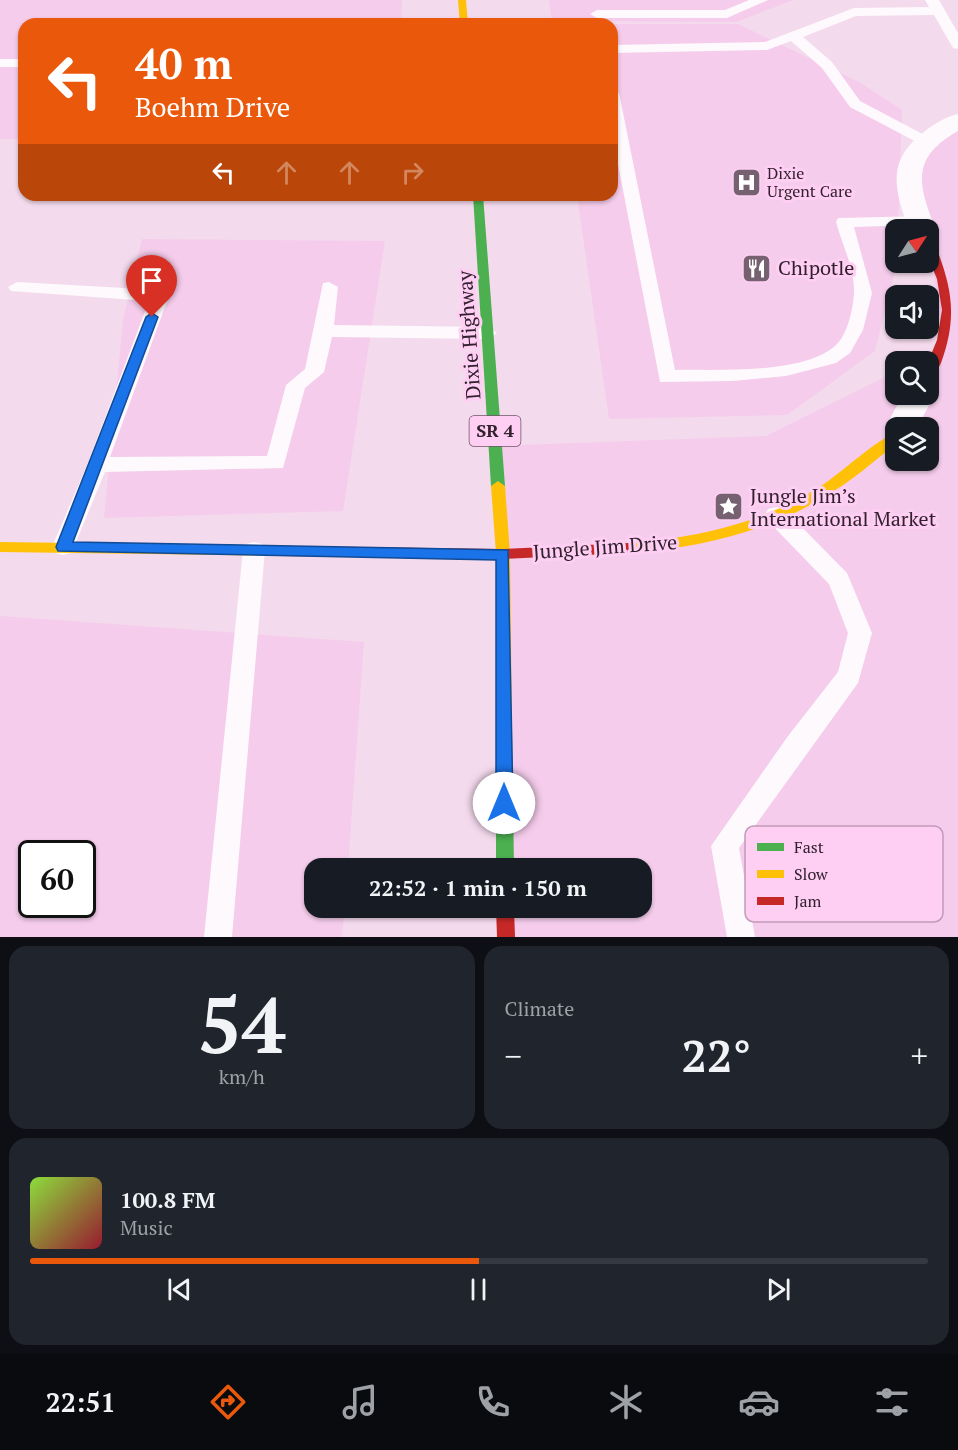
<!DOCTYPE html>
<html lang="en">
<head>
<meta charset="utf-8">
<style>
	:root { --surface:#171b24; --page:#20242c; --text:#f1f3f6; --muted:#9ea1a6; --line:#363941; --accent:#ea580c }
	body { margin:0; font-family:"PT Serif",serif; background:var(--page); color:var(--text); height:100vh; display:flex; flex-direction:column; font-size:22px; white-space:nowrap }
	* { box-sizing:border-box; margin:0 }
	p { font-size:20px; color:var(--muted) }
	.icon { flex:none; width:33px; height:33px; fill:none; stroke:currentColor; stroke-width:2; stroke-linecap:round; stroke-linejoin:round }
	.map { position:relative; height:937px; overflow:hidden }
	.details { display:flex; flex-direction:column; gap:9px; padding:9px; background:#0d0f14; flex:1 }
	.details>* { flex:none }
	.hud { position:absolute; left:18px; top:18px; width:600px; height:183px; border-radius:18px; box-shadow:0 2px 4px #0004; background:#ea580c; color:#fff; overflow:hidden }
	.needle { width:39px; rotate:54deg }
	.controls { position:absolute; left:885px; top:219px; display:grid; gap:12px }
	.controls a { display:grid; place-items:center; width:54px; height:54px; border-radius:12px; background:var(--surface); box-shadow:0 2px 4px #0004; font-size:30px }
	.speed { position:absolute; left:18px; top:840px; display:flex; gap:12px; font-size:30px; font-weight:700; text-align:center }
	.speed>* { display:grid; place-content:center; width:78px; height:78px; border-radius:50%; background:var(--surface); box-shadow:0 2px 4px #0004; line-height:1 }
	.speed .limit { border:3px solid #111; border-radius:9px; background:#fff; color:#111 }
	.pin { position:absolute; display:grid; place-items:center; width:51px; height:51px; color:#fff; margin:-62px -26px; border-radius:50% 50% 50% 0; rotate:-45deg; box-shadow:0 0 6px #0007 }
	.pin .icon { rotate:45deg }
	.me { position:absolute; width:66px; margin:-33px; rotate:0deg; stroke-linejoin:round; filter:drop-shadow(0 0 4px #0008) }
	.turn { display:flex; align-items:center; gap:21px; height:126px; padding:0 18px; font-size:27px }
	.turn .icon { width:78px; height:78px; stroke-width:2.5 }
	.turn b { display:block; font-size:42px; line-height:51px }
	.lanes { display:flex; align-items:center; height:57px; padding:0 18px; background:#0003; justify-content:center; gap:30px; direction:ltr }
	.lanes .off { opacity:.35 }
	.big { font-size:45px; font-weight:700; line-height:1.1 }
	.details .card { flex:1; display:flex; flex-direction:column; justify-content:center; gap:9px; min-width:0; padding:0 21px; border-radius:18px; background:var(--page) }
	.details .dial { align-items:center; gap:0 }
	.dial b { font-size:78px; line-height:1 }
	.song { display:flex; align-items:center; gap:18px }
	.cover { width:72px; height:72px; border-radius:9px; background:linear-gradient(135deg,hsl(90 70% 55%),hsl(350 70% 35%)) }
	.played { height:6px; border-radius:3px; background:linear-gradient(90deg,var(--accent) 50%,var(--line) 50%) }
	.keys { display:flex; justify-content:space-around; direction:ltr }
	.heat { display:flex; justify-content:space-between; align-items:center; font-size:33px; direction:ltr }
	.details .tiles { flex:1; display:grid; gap:9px; grid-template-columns:1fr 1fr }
	.card:last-child { grid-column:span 2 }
	.trip { position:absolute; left:304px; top:858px; width:348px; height:60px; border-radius:18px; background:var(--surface); box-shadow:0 2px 4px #0004; font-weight:700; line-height:60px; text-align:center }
	.tabs { display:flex; height:96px; justify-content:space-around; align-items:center; background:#090b0e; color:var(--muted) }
	.tabs .icon { width:42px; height:42px }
	.tabs .current { color:var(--accent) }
	.tabs b { font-size:27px; color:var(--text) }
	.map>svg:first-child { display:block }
	.built { fill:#f5cceb; fill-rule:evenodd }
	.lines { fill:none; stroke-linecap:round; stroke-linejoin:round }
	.lane { fill:#fdf9fc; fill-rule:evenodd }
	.street { fill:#fdf9fc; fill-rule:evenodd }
	.fast { fill:#4caf50; fill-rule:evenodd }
	.slow { fill:#ffc107; fill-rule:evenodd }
	.jam { fill:#c62828; fill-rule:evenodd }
	.route { fill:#1a73e8; stroke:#114b97; stroke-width:1.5 }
	.labels { text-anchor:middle; stroke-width:6; stroke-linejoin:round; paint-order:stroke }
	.far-poi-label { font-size:16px; fill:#32202e; stroke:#fecff3; text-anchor:start }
	.shield { fill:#fecff3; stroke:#6f5469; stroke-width:1.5 }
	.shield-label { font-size:18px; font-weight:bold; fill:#32202e }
	.poi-label { font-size:20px; fill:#32202e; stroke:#fecff3; text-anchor:start }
	.street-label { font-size:20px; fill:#32202e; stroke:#fecff3 }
	.key { fill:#fecff3; stroke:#c19ab8; stroke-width:1.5 }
	.key-label { font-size:16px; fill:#32202e }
</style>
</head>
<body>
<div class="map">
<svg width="958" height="937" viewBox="0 0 958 937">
	<rect width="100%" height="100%" fill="#f4daed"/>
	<path class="built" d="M 0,0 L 402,0 L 401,24 L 24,24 L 24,139 L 0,139 Z
		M 549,0 L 793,0 L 736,22 L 552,21 Z
		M 552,24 L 738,24 L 859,82 L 902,110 L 898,229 L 896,230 L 897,263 L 875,351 L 787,415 L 609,419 L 577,195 L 612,195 L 612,24 Z
		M 958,121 L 958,937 L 506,937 L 505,908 L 642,908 L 642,868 L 505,868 L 503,554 L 496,446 L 766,436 L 895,372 L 896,394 L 928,394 L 928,362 L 917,361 L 944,348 L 928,230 L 906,177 ZM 896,428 L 928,428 L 928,460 L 896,460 Z
		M 142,239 L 385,241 L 343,511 L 104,518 L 123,320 Z
		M 0,616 L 364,642 L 348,868 L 315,868 L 315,908 L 345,908 L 342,937 L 0,937 ZM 32,854 L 82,854 L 82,904 L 32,904 Z"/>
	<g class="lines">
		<path class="lane" d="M 749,0 L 768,0 L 727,18 L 597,18 L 590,14 L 597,10 L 725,10 Z
			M 925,0 L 939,0 L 958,33 L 958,49 L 953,48 L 934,15 L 856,16 L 803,37 L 832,62 L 860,101 L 932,139 L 934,142 L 926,147 L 850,107 L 822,68 L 791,41 L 767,50 L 612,53 L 612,45 L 765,42 L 854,8 L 929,7 Z
			M 0,59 L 24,59 L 24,67 L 0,67 Z
			M 612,89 L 619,93 L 675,370 C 717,369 804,375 836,345 C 848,334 853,308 854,293 C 855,270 842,244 836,222 L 838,218 L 925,216 L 927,220 L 919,225 L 854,227 L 872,293 L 863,330 L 850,353 L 836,363 L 786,376 L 733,381 L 660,382 L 612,133 Z
			M 17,282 L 160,290 L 169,296 L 110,457 L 267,456 L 286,385 L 305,369 L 323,283 L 329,282 L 338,287 L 334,325 L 488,327 L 497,333 L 488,339 L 332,337 L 324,372 L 305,388 L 283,468 L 105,472 L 74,547 L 71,553 L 63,555 L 55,553 L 52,547 L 87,465 L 149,301 L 11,291 L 8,287 Z
			M 776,507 L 784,509 L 847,573 L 872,633 L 858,683 L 739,848 L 755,937 L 727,937 L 711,846 L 788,736 L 838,672 L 848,633 L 829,584 L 768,521 L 765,515 L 768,509 Z
			M 254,542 L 262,544 L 265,550 L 232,937 L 204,937 L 243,550 L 246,544 Z"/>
		<path class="street" d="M 958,114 L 958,131 C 910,158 918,185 936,230 L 928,237 L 928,230 L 909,230 C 894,189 886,160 925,131 C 935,123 946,117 958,114 Z
			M 928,386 L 935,394 L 917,428 L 896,428 L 896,437 L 890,436 L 885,428 L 903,394 L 928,394 Z"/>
		<path class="fast" d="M 473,195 L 483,195 L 505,486 L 498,491 L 491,486 Z
			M 504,723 L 510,725 L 512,730 L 514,868 L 496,868 L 496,730 L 498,725 Z"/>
		<path class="slow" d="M 458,0 L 466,0 L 468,24 L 460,24 Z
			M 896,433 L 896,444 C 874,461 853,480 829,494 C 769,532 698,548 628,553 L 623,552 L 621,548 L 623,544 L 628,543 C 696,538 763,523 821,486 C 840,474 878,438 896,433 Z
			M 498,481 L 505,486 L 510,554 L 512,730 L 510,735 L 504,737 L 498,735 L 496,730 L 496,554 L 491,486 Z
			M 0,542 L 286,546 L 291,547 L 293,551 L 291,555 L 286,556 L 0,552 Z"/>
		<path class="jam" d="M 928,239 L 934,242 C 952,287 958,316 941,363 C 937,370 936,378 928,381 L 928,362 L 937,340 L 942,310 L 937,279 L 928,257 Z
			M 628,543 L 633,544 L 635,548 L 633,552 L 628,553 L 503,559 L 286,556 L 281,555 L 279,551 L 281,547 L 286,546 L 503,549 Z
			M 496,908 L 514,908 L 515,937 L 497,937 Z"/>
	</g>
	<path class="route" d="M 152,313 L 158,317 L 73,542 L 508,550 L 513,803 L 511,808 L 504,810 L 498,808 L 496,803 L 496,560 L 58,551 L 56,547 L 146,317 Z"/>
	<defs>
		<symbol id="hospital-square" viewBox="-11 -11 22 22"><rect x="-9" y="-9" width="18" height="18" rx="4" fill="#766171" stroke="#fecff3"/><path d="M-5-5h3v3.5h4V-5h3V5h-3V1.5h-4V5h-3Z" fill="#fff"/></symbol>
		<symbol id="restaurant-square" viewBox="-11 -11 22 22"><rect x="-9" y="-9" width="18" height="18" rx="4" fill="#766171" stroke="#fecff3"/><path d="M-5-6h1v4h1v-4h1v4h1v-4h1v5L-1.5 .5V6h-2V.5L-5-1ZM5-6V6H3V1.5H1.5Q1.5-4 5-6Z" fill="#fff"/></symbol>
		<symbol id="sight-square" viewBox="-11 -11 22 22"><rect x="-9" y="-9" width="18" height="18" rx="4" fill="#766171" stroke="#fecff3"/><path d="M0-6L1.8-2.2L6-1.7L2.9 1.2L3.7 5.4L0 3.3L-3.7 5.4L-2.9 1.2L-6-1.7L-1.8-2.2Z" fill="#fff"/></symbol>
	</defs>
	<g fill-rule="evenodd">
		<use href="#hospital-square" x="730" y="166" width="33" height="33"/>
		<use href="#restaurant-square" x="740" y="252" width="33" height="33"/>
		<use href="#sight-square" x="712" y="490" width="33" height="33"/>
	</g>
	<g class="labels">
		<g class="far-poi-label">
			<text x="767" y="179">Dixie<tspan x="767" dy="18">Urgent Care</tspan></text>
		</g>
		<rect class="shield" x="469.5" y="416" width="51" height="30" rx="4.5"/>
		<g class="shield-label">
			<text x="495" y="437">SR 4</text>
		</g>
		<g class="poi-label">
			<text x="778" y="275">Chipotle</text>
			<text x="750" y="503">Jungle Jim’s<tspan x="750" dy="23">International Market</tspan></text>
		</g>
		<g class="street-label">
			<text transform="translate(469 335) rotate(-94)" y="7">Dixie Highway</text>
			<text transform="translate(605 547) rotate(-4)" y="7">Jungle Jim Drive</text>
		</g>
	</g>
	<rect x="745" y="826" width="198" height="96" rx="9" class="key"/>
	<rect x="757" y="843" width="27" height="8" fill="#4caf50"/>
	<rect x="757" y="870" width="27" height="8" fill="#ffc107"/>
	<rect x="757" y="897" width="27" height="8" fill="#c62828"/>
	<g class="key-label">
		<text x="794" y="853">Fast</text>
		<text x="794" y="880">Slow</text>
		<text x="794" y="907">Jam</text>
	</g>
</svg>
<div class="controls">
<a><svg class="needle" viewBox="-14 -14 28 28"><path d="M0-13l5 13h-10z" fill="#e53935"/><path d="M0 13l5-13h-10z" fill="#9ea1a6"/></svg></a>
<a><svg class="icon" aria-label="sound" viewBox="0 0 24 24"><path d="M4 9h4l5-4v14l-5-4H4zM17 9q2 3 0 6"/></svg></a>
<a><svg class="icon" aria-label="search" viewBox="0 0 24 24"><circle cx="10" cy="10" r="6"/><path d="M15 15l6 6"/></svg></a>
<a><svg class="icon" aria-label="layers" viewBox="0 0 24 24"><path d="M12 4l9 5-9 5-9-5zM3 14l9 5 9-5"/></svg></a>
</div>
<div class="speed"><div class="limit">60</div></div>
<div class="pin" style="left:152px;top:317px;background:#d93025"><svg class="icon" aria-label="arrive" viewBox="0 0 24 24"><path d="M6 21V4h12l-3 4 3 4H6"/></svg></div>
<svg class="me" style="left:504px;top:803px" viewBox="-20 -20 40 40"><circle r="19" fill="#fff"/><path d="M0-13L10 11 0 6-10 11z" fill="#1a73e8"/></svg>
<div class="trip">22:52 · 1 min · 150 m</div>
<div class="hud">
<div class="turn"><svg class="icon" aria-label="left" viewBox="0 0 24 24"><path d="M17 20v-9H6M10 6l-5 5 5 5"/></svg><div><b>40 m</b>Boehm Drive</div></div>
<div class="lanes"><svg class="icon" aria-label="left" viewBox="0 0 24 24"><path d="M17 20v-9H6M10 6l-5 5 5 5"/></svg><svg class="icon off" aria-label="ahead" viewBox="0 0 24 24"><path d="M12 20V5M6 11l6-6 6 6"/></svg><svg class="icon off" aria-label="ahead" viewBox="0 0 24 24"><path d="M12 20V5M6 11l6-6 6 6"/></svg><svg class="icon off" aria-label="right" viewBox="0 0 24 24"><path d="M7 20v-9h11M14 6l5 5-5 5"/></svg></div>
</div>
</div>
<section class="details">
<div class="tiles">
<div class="card dial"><b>54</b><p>km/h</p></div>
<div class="card"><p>Climate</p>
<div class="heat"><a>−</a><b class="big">22°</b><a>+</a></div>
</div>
<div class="card">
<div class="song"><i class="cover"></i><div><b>100.8 FM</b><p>Music</p></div></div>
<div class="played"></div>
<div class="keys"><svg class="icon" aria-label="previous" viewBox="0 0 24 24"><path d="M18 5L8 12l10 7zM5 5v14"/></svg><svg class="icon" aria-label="pause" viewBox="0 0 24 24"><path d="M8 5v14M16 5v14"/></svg><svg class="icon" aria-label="next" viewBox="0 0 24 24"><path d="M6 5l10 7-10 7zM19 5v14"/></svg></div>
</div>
</div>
</section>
<nav class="tabs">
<b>22:51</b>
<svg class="icon current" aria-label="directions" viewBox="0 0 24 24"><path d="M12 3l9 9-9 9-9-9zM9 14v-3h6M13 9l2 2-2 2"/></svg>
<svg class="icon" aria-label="music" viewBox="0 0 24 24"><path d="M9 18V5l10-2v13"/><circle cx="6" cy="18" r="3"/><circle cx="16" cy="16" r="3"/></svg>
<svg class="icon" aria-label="phone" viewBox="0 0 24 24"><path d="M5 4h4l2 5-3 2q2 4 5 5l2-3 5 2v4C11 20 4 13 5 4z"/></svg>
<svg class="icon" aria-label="climate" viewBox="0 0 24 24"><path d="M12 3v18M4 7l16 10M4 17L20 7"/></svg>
<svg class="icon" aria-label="car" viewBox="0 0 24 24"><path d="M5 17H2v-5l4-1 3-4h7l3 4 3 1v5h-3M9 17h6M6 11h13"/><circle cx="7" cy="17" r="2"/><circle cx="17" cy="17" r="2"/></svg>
<svg class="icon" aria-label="filters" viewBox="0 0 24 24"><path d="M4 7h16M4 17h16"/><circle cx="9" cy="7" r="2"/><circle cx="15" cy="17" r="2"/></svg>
</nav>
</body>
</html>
